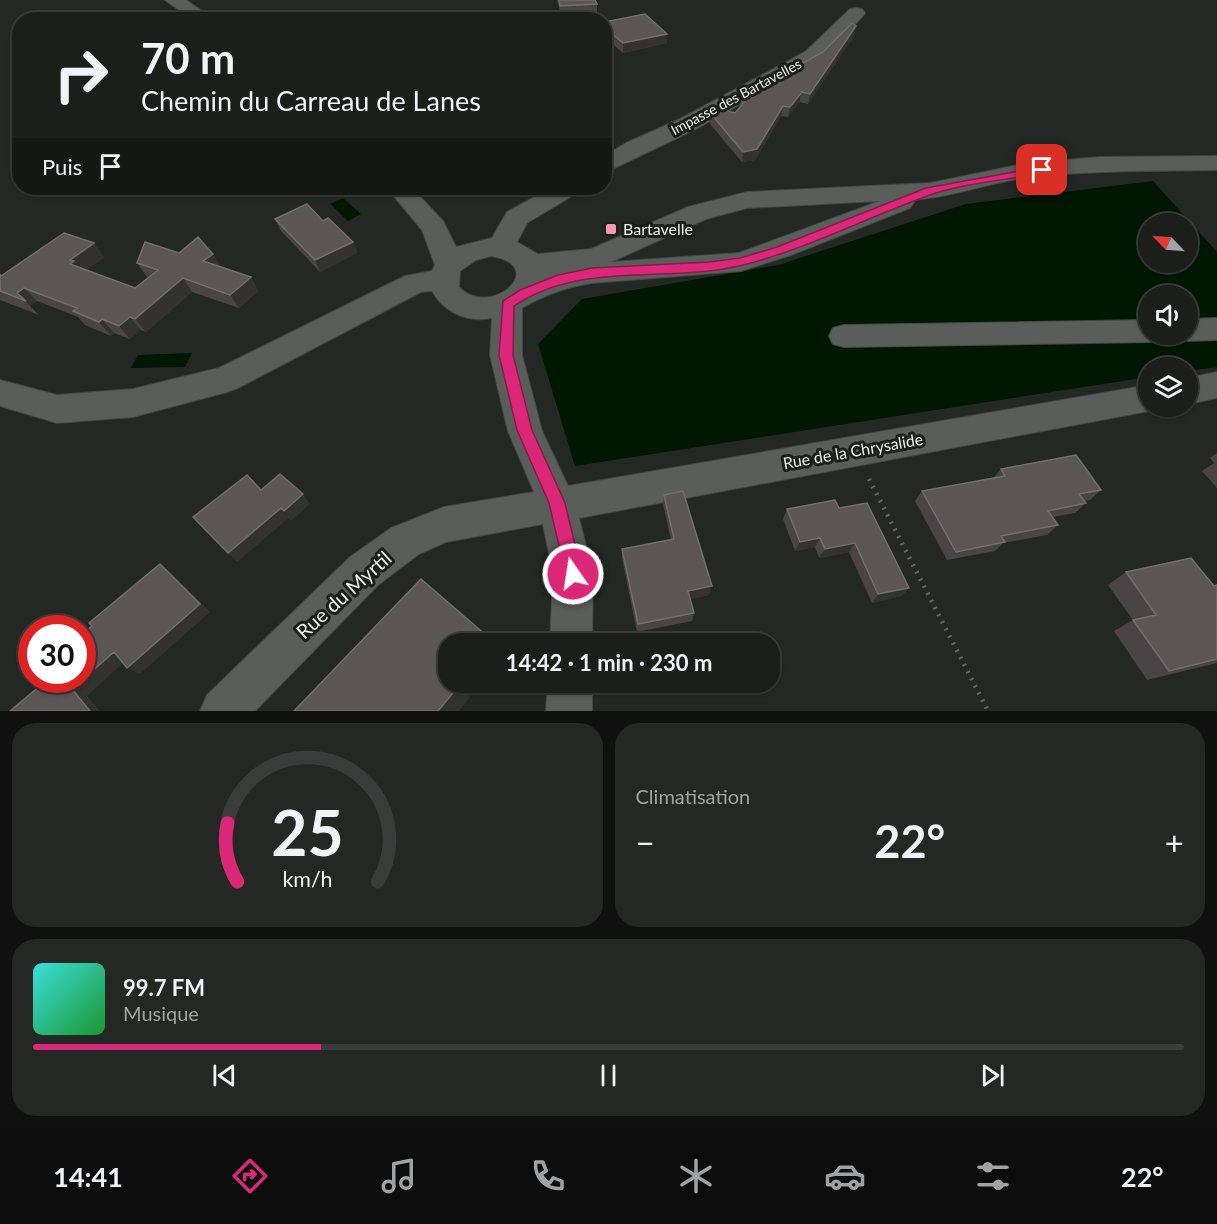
<!DOCTYPE html>
<html lang="fr">
<head>
<meta charset="utf-8">
<style>
	:root { --surface:#1b1e1b; --page:#242724; --text:#f1f3f6; --muted:#a0a2a3; --line:#393c3a; --accent:#db2777 }
	body { margin:0; font-family:Lato,sans-serif; background:var(--page); color:var(--text); height:100vh; display:flex; flex-direction:column; font-size:22px; white-space:nowrap }
	* { box-sizing:border-box; margin:0 }
	p { font-size:20px; color:var(--muted) }
	.icon { flex:none; width:33px; height:33px; fill:none; stroke:currentColor; stroke-width:2; stroke-linecap:round; stroke-linejoin:round }
	.map { position:relative; height:711px; overflow:hidden }
	.side { display:flex; flex-direction:column; gap:12px; padding:12px; background:#0f100f; flex:1 }
	.side>* { flex:none }
	.banner { position:absolute; left:12px; top:12px; width:600px; height:183px; border-radius:24px; box-shadow:0 2px 4px #0004,0 0 0 2px var(--line); background:#1b1e1b; color:var(--text); overflow:hidden }
	.needle { width:39px; rotate:295deg }
	.buttons { position:absolute; left:1138px; top:213px; display:grid; gap:12px }
	.buttons a { display:grid; place-items:center; width:60px; height:60px; border-radius:50%; background:var(--surface); box-shadow:0 2px 4px #0004,0 0 0 2px var(--line); font-size:30px }
	.speed { position:absolute; left:18px; top:615px; display:flex; gap:12px; font-size:30px; font-weight:700; text-align:center }
	.speed>* { display:grid; place-content:center; width:78px; height:78px; border-radius:50%; background:var(--surface); box-shadow:0 2px 4px #0004,0 0 0 2px var(--line); line-height:1 }
	.speed .limit { border:9px solid #d22; background:#fff; color:#111 }
	.pin { position:absolute; display:grid; place-items:center; width:51px; height:51px; color:#fff; margin:-26px; border-radius:12px; box-shadow:0 3px 9px #0006 }
	.me { position:absolute; width:66px; margin:-33px; rotate:347deg; stroke-linejoin:round; filter:drop-shadow(0 0 4px #0008) }
	.turn { display:flex; align-items:center; gap:21px; height:126px; padding:0 30px; font-size:27px }
	.turn .icon { width:78px; height:78px; stroke-width:2.5 }
	.turn b { display:block; font-size:42px; line-height:51px }
	.then { display:flex; align-items:center; height:57px; padding:0 30px; background:#0003; gap:12px; font-size:22px }
	.big { font-size:45px; font-weight:700; line-height:1.1 }
	.side .card { flex:1; display:flex; flex-direction:column; justify-content:center; gap:9px; min-width:0; padding:0 21px; border-radius:24px; background:var(--page) }
	.side .dial { align-items:center; gap:0 }
	.dial svg { height:156px; overflow:visible; fill:none; stroke:var(--line); stroke-width:7; stroke-linecap:round; text-anchor:middle }
	.dial text { fill:var(--text); stroke:none }
	.song { display:flex; align-items:center; gap:18px }
	.cover { width:72px; height:72px; border-radius:9px; background:linear-gradient(135deg,hsl(180 70% 55%),hsl(130 70% 35%)) }
	.played { height:6px; border-radius:3px; background:linear-gradient(90deg,var(--accent) 25%,var(--line) 25%) }
	.keys { display:flex; justify-content:space-around; direction:ltr }
	.heat { display:flex; justify-content:space-between; align-items:center; font-size:33px; direction:ltr }
	.side .tiles { flex:1; display:grid; gap:12px; grid-template-columns:1fr 1fr }
	.card:last-child { grid-column:span 2 }
	.trip { position:absolute; left:438px; top:633px; width:342px; height:60px; border-radius:24px; background:var(--surface); box-shadow:0 2px 4px #0004,0 0 0 2px var(--line); font-weight:700; line-height:60px; text-align:center }
	.menu { display:flex; height:96px; justify-content:space-around; align-items:center; background:#0b0c0b; color:var(--muted) }
	.menu .icon { width:42px; height:42px }
	.menu .selected { color:var(--accent) }
	.menu b { font-size:27px; color:var(--text) }
	.map>svg:first-child { display:block }
	.water { fill:#001702; fill-rule:evenodd }
	.lines { fill:none; stroke-linecap:round; stroke-linejoin:round }
	.minor-casing { stroke:#434643; stroke-width:2 }
	.path { stroke:#606460; stroke-width:4.5; stroke-dasharray:2 6; stroke-linecap:butt }
	.minor { fill:#595e5a; fill-rule:evenodd }
	.wall { fill:#4a4446 }
	.shaded-wall { fill:#343131 }
	.building { fill:#5c5657; stroke:#726e6f; stroke-width:1.5 }
	.route { fill:#db2777; stroke:#8e194d; stroke-width:1.5 }
	.poi-dot { fill:#f19ab1; stroke:#1a1f1b; stroke-width:2 }
	.labels { text-anchor:middle; stroke-width:6; stroke-linejoin:round; paint-order:stroke }
	.far-street-label { font-size:14px; fill:#ecefec; stroke:#1a1f1b }
	.poi-label { font-size:16px; fill:#ecefec; stroke:#1a1f1b; text-anchor:start }
	.street-label { font-size:16px; fill:#ecefec; stroke:#1a1f1b }
	.near-street-label { font-size:20px; fill:#ecefec; stroke:#1a1f1b }
</style>
</head>
<body>
<div class="map">
<svg width="1217" height="711" viewBox="0 0 1217 711">
	<rect width="100%" height="100%" fill="#242824"/>
	<path class="water" d="M 1153,181 L 1217,252 L 1217,367 L 1188,371 L 1188,368 L 1149,368 L 1149,377 L 575,466 L 538,344 L 582,299 L 778,265 L 966,204 ZM 1149,224 L 1188,224 L 1188,262 L 1149,262 ZM 1149,296 L 1188,296 L 1188,334 L 1149,334 Z
		M 343,198 L 361,214 L 348,221 L 330,204 Z
		M 192,353 L 185,367 L 131,368 L 138,355 Z"/>
	<g class="lines">
		<defs>
			<path id="minor" d="M 165,0 L 186,0 L 215,20 L 193,20 Z
				M 856,8 L 862,9 L 865,13 L 862,17 L 819,60 L 696,129 L 604,173 L 604,156 L 626,143 L 680,119 L 805,52 L 850,9 Z
				M 1217,156 L 1217,170 C 1153,171 1088,170 1025,178 C 987,183 950,198 912,200 L 914,202 L 910,208 L 791,255 L 741,271 L 592,283 C 566,287 544,295 522,308 L 522,355 L 542,431 L 568,486 L 1149,385 L 1149,406 L 1161,406 L 1149,411 L 579,518 L 593,574 L 592,644 L 550,644 L 553,574 L 543,524 L 446,542 L 419,554 L 378,585 L 255,711 L 200,711 L 207,695 L 350,557 L 391,528 L 444,507 L 534,492 L 508,431 L 490,355 L 492,318 C 467,323 444,312 432,291 L 421,292 L 238,388 L 227,392 L 133,417 L 57,423 L 0,406 L 0,380 L 57,395 L 133,389 L 219,368 L 405,276 L 432,271 L 435,265 L 422,230 L 387,188 L 412,188 L 443,221 L 456,247 L 492,238 L 507,212 L 551,188 L 580,188 L 577,193 L 527,223 L 517,242 L 538,254 L 591,249 L 688,207 L 747,192 L 930,183 L 1023,164 L 1099,157 ZM 880,201 L 739,253 L 611,262 L 706,219 L 747,208 ZM 491,256 C 551,266 490,320 459,287 L 460,271 L 476,260 Z
				M 1217,318 L 1217,340 L 1188,341 L 1177,338 L 1175,334 L 1188,334 L 1188,319 Z
				M 1149,320 L 1149,334 L 1162,334 L 1160,339 L 1149,342 L 844,347 L 833,344 L 829,336 L 833,328 L 844,325 Z
				M 1217,372 L 1217,398 L 1188,404 L 1188,378 Z
				M 548,682 L 592,682 L 592,711 L 546,711 Z"/>
		</defs>
		<use href="#minor" class="minor-casing"/>
		<path class="path" d="M 869,479 L 988,711"/>
		<use href="#minor" class="minor"/>
	</g>
	<path class="wall" d="M 557,0 L 595,0 L 597,4 L 597,13 L 561,15 Z
		M 604,22 L 667,43 L 623,53 L 604,37 Z
		M 854,36 L 808,104 L 799,102 L 788,117 L 781,116 L 755,160 L 742,162 L 710,124 L 711,114 L 735,113 Z
		M 275,219 L 323,221 L 353,242 L 357,253 L 320,272 L 281,231 Z
		M 179,253 L 213,254 L 220,267 L 251,277 L 258,291 L 239,308 L 192,292 L 146,332 L 141,330 L 130,339 L 114,333 L 111,336 L 85,325 L 78,317 L 37,301 L 30,306 L 39,315 L 0,300 L 0,274 L 1,276 L 104,257 L 87,270 L 135,288 L 149,277 L 147,277 L 137,263 Z
		M 1217,453 L 1217,488 L 1202,471 L 1214,463 L 1210,458 Z
		M 1001,469 L 1101,490 L 1090,500 L 1084,501 L 1086,503 L 1075,513 L 1053,517 L 1058,525 L 1047,535 L 1003,543 L 995,551 L 947,560 L 915,501 L 922,491 L 993,478 Z
		M 664,495 L 709,595 L 690,599 L 694,613 L 692,621 L 637,632 L 622,558 L 622,549 L 671,540 L 663,504 Z
		M 839,508 L 909,588 L 901,596 L 872,603 L 849,552 L 819,558 L 815,547 L 795,551 L 783,519 L 787,509 Z
		M 1126,572 L 1214,586 L 1217,585 L 1217,663 L 1147,680 L 1114,631 L 1133,620 L 1108,585 Z"/>
	<path class="shaded-wall" d="M 856,26 L 854,36 L 808,104 L 810,94 Z
		M 667,34 L 667,43 L 623,53 L 623,43 Z
		M 802,92 L 799,102 L 788,117 L 790,107 Z
		M 783,106 L 781,116 L 755,160 L 742,162 L 743,152 Z
		M 353,242 L 357,253 L 320,272 L 315,260 Z
		M 94,243 L 104,257 L 83,273 L 70,264 L 70,260 Z
		M 213,254 L 221,267 L 203,261 Z
		M 251,277 L 258,291 L 239,308 L 230,295 Z
		M 183,278 L 192,292 L 146,332 L 135,319 Z
		M 24,288 L 37,301 L 30,306 L 17,293 Z
		M 130,317 L 141,330 L 130,339 L 119,326 Z
		M 102,319 L 114,333 L 111,336 L 99,322 Z
		M 303,494 L 310,504 L 291,521 L 284,511 Z
		M 281,508 L 289,518 L 237,562 L 228,553 Z
		M 820,538 L 815,547 L 795,551 L 800,542 Z
		M 855,543 L 849,552 L 819,558 L 825,549 Z
		M 160,564 L 171,573 L 210,612 L 140,674 L 127,668 Z
		M 712,586 L 709,595 L 686,600 L 688,591 Z
		M 909,588 L 901,596 L 872,603 L 878,594 Z
		M 114,652 L 127,659 L 87,696 L 100,711 L 90,711 L 72,689 Z
		M 462,682 L 482,682 L 459,711 L 438,711 Z"/>
	<path class="building" d="M 559,0 L 595,0 L 597,4 L 560,6 Z
		M 645,14 L 667,34 L 623,43 L 604,27 L 604,22 Z
		M 852,23 L 856,26 L 810,94 L 802,92 L 790,107 L 783,106 L 757,149 L 743,152 L 711,114 L 720,109 L 735,113 L 754,90 L 823,52 Z
		M 307,204 L 323,221 L 328,218 L 353,242 L 315,260 L 275,219 Z
		M 64,233 L 94,243 L 70,260 L 74,261 L 70,264 L 135,288 L 158,270 L 137,263 L 145,242 L 179,253 L 198,237 L 213,254 L 203,261 L 251,277 L 230,295 L 183,278 L 135,319 L 130,317 L 119,326 L 102,319 L 99,322 L 73,311 L 77,308 L 24,288 L 17,293 L 26,301 L 0,291 L 0,274 L 1,276 Z
		M 1076,455 L 1101,490 L 1079,494 L 1086,503 L 1048,511 L 1058,525 L 1001,536 L 1005,542 L 956,552 L 922,491 L 1005,476 L 1001,469 Z
		M 280,474 L 303,494 L 284,511 L 281,508 L 228,553 L 193,517 L 247,475 L 261,490 Z
		M 683,491 L 712,586 L 688,591 L 694,613 L 638,624 L 622,549 L 674,539 L 664,495 Z
		M 835,500 L 839,508 L 867,503 L 909,588 L 878,594 L 855,543 L 825,549 L 820,538 L 800,542 L 787,509 Z
		M 1191,558 L 1214,586 L 1217,585 L 1217,659 L 1169,671 L 1133,620 L 1156,615 L 1126,572 Z
		M 160,564 L 200,604 L 127,668 L 114,652 L 72,689 L 90,711 L 10,711 L 47,680 L 82,680 L 82,634 L 92,626 L 89,623 Z
		M 421,579 L 495,643 L 448,644 L 448,682 L 462,682 L 438,711 L 294,711 Z"/>
	<path class="route" d="M 1042,167 L 1047,170 L 1046,172 C 1010,180 963,183 930,195 C 868,217 807,249 743,265 C 666,284 583,260 514,306 L 513,355 L 532,430 L 565,503 L 582,574 L 579,580 L 573,582 L 567,580 L 549,503 L 517,430 L 499,355 L 503,301 L 520,290 L 558,275 L 592,268 L 709,262 L 740,258 L 777,247 L 926,188 Z"/>
	<rect class="poi-dot" x="605" y="223" width="12" height="12" rx="3"/>
	<g class="labels">
		<g class="far-street-label">
			<text transform="translate(736 97) rotate(-28)" y="5">Impasse des Bartavelles</text>
		</g>
		<g class="poi-label">
			<text x="623" y="235">Bartavelle</text>
		</g>
		<g class="street-label">
			<text transform="translate(853 451) rotate(-10)" y="6">Rue de la Chrysalide</text>
		</g>
		<g class="near-street-label">
			<text transform="translate(344 595) rotate(-42)" y="7">Rue du Myrtil</text>
		</g>
	</g>
</svg>
<div class="buttons">
<a><svg class="needle" viewBox="-14 -14 28 28"><path d="M0-13l5 13h-10z" fill="#e53935"/><path d="M0 13l5-13h-10z" fill="#a0a2a3"/></svg></a>
<a><svg class="icon" aria-label="sound" viewBox="0 0 24 24"><path d="M4 9h4l5-4v14l-5-4H4zM17 9q2 3 0 6"/></svg></a>
<a><svg class="icon" aria-label="layers" viewBox="0 0 24 24"><path d="M12 4l9 5-9 5-9-5zM3 14l9 5 9-5"/></svg></a>
</div>
<div class="speed"><div class="limit">30</div></div>
<div class="pin" style="left:1042px;top:170px;background:#d93025"><svg class="icon" aria-label="arrive" viewBox="0 0 24 24"><path d="M6 21V4h12l-3 4 3 4H6"/></svg></div>
<svg class="me" style="left:573px;top:574px" viewBox="-20 -20 40 40"><circle r="17" fill="#db2777" stroke="#fff" stroke-width="3"/><path d="M0-11L8 9 0 5-8 9z" fill="#fff"/></svg>
<div class="trip">14:42 · 1 min · 230 m</div>
<div class="banner">
<div class="turn"><svg class="icon" aria-label="right" viewBox="0 0 24 24"><path d="M7 20v-9h11M14 6l5 5-5 5"/></svg><div><b>70 m</b>Chemin du Carreau de Lanes</div></div>
<div class="then">Puis<svg class="icon" aria-label="arrive" viewBox="0 0 24 24"><path d="M6 21V4h12l-3 4 3 4H6"/></svg></div>
</div>
</div>
<section class="side">
<div class="tiles">
<div class="card dial"><svg viewBox="0 0 100 80">
<path d="M14 69A42 42 0 1 1 86 69"/>
<path d="M14 69A42 42 0 0 1 9 39" stroke="#db2777"/>
<text x="50" y="56" font-size="32" font-weight="700">25</text>
<text x="50" y="72" font-size="11">km/h</text>
</svg></div>
<div class="card"><p>Climatisation</p>
<div class="heat"><a>−</a><b class="big">22°</b><a>+</a></div>
</div>
<div class="card">
<div class="song"><i class="cover"></i><div><b>99.7 FM</b><p>Musique</p></div></div>
<div class="played"></div>
<div class="keys"><svg class="icon" aria-label="previous" viewBox="0 0 24 24"><path d="M18 5L8 12l10 7zM5 5v14"/></svg><svg class="icon" aria-label="pause" viewBox="0 0 24 24"><path d="M8 5v14M16 5v14"/></svg><svg class="icon" aria-label="next" viewBox="0 0 24 24"><path d="M6 5l10 7-10 7zM19 5v14"/></svg></div>
</div>
</div>
</section>
<nav class="menu">
<b>14:41</b>
<svg class="icon selected" aria-label="directions" viewBox="0 0 24 24"><path d="M12 3l9 9-9 9-9-9zM9 14v-3h6M13 9l2 2-2 2"/></svg>
<svg class="icon" aria-label="music" viewBox="0 0 24 24"><path d="M9 18V5l10-2v13"/><circle cx="6" cy="18" r="3"/><circle cx="16" cy="16" r="3"/></svg>
<svg class="icon" aria-label="phone" viewBox="0 0 24 24"><path d="M5 4h4l2 5-3 2q2 4 5 5l2-3 5 2v4C11 20 4 13 5 4z"/></svg>
<svg class="icon" aria-label="climate" viewBox="0 0 24 24"><path d="M12 3v18M4 7l16 10M4 17L20 7"/></svg>
<svg class="icon" aria-label="car" viewBox="0 0 24 24"><path d="M5 17H2v-5l4-1 3-4h7l3 4 3 1v5h-3M9 17h6M6 11h13"/><circle cx="7" cy="17" r="2"/><circle cx="17" cy="17" r="2"/></svg>
<svg class="icon" aria-label="filters" viewBox="0 0 24 24"><path d="M4 7h16M4 17h16"/><circle cx="9" cy="7" r="2"/><circle cx="15" cy="17" r="2"/></svg>
<b>22°</b>
</nav>
</body>
</html>
